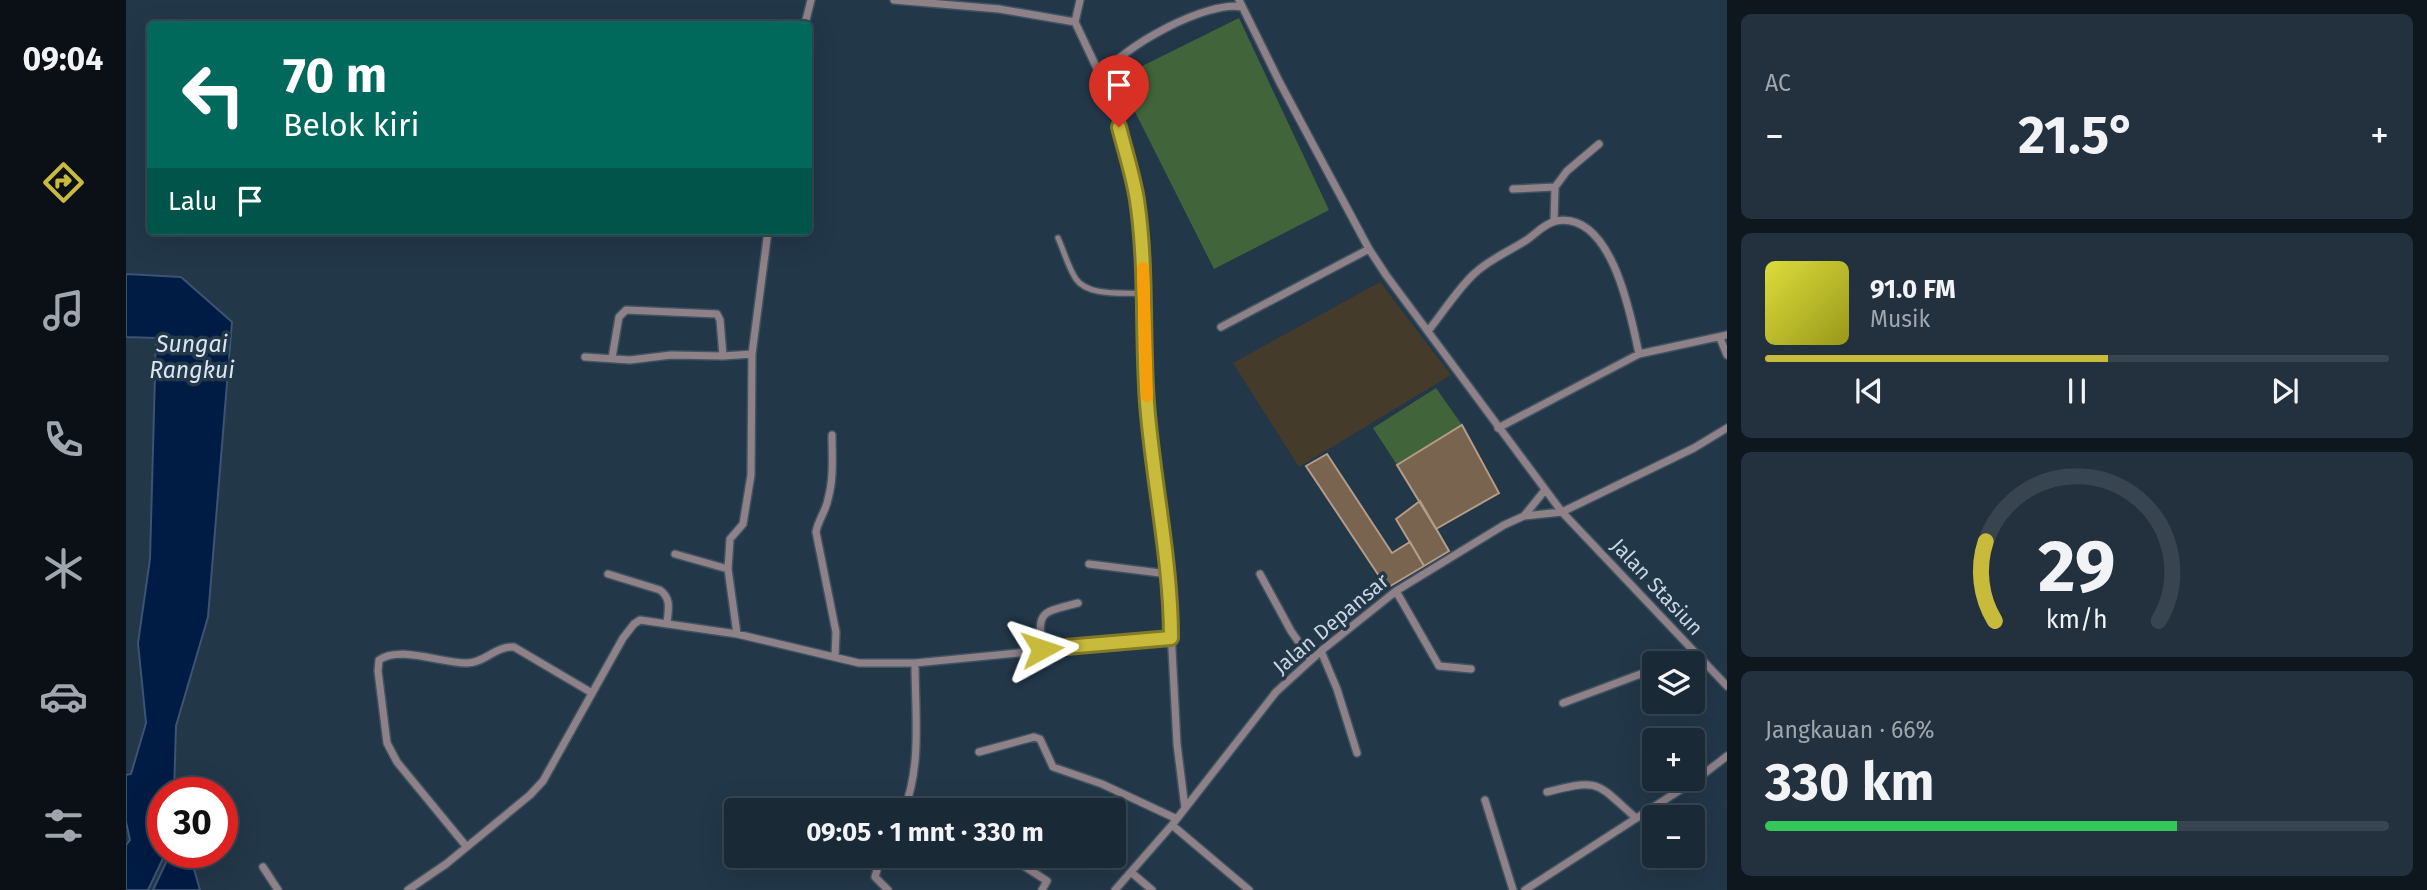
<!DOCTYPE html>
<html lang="id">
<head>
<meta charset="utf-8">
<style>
	:root { --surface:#1a2936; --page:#23313e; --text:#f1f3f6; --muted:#9fa6ad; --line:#384551; --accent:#c8bb3b }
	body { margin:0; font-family:"Fira Sans",sans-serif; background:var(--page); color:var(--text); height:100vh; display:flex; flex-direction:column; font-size:26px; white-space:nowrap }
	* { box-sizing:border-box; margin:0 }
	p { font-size:23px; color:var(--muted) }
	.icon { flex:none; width:38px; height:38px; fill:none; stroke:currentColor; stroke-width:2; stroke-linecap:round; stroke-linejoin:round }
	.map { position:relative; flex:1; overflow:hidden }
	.drawer { display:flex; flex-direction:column; gap:14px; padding:14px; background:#0e171e; width:700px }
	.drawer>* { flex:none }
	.top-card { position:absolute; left:21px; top:21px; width:665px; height:214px; border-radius:7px; box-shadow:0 7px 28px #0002,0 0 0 2px var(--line); background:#00695c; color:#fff; overflow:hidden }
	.tools { position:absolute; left:1516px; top:651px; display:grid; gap:14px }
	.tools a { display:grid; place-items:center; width:63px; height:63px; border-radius:7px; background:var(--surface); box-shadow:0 7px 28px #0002,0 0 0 2px var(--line); font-size:35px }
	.speed { position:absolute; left:21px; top:777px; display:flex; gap:14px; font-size:35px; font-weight:700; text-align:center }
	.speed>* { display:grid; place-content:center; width:91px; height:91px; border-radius:50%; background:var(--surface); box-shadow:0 7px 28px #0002,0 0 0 2px var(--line); line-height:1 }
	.speed .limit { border:10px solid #d22; background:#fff; color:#111 }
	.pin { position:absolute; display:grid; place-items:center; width:60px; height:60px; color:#fff; margin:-72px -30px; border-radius:50% 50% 50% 0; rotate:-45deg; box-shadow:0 0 7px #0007 }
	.pin .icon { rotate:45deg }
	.me { position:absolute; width:77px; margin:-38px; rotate:85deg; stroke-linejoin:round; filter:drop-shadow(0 0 5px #0008) }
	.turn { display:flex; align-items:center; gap:24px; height:147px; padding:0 21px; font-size:32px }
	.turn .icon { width:91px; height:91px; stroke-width:2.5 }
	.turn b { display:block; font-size:49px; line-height:60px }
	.then { display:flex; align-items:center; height:66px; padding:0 21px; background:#0003; gap:14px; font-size:26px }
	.big { font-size:52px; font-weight:700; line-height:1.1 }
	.drawer .widget { flex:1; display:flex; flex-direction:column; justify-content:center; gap:10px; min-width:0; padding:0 24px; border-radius:10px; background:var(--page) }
	.drawer .dial { align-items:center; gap:0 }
	.dial svg { height:182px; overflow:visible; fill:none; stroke:var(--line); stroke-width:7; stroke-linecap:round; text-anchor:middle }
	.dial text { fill:var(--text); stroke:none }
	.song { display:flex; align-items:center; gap:21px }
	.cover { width:84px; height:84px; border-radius:10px; background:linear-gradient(135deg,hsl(60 70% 55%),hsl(60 70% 35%)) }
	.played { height:7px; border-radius:4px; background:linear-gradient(90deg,var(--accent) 55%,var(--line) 55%) }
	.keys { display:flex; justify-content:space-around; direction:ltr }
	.heat { display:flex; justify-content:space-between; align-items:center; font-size:38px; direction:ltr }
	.charge { height:10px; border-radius:5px; background:linear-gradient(90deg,#34c759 66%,var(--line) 0) }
	.trip { position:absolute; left:598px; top:798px; width:402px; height:70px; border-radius:7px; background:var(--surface); box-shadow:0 7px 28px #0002,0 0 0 2px var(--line); font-weight:700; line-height:70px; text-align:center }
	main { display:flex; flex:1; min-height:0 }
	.tabs { display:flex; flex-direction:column; width:126px; justify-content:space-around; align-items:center; background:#0a1016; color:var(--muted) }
	.tabs .icon { width:49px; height:49px }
	.tabs .selected { color:var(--accent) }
	.tabs b { font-size:32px; color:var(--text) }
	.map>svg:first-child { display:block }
	.education { fill:#453b2a }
	.green { fill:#41643b }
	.water { fill:#001b44; stroke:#3c5373; stroke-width:2 }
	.building { fill:#796450; stroke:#b49c87; stroke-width:2 }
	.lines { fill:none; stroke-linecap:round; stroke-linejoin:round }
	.service-casing { stroke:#405363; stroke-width:8 }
	.minor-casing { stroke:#405363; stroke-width:10 }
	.service { stroke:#8e8187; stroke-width:5 }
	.minor { stroke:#8e8187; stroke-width:7 }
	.route-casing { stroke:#827a26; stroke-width:18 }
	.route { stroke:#c8bb3b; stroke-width:12 }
	.slow { stroke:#f59e0b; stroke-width:12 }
	.labels { text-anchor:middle; stroke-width:7; stroke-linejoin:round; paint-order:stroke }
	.street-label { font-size:21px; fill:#c9d5e0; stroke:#223748 }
	.water-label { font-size:23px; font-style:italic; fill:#dae5f4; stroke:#223748 }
</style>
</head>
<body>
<main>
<nav class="tabs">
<b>09:04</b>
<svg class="icon selected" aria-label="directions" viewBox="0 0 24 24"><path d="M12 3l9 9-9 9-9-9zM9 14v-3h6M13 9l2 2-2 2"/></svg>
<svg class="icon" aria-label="music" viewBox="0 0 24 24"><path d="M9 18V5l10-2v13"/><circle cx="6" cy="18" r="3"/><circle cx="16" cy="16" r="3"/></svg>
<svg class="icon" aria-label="phone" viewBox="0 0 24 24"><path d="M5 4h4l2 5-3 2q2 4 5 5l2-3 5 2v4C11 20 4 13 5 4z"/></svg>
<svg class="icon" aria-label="climate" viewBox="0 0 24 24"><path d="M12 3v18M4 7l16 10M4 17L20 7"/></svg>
<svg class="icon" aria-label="car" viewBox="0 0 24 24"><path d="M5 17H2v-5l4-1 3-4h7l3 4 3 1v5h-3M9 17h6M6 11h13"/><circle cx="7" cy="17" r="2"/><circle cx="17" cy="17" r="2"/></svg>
<svg class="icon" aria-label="filters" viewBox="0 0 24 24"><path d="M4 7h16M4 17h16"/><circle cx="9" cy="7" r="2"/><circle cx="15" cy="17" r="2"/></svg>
</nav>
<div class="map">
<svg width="1601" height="890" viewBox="0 0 1601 890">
	<rect width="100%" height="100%" fill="#223748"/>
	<path class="education" d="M 1254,282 L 1325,375 L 1173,467 L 1107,363 Z"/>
	<path class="green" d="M 1113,18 L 1203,210 L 1088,269 L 992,78 Z
		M 1310,388 L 1336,425 L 1271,465 L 1247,428 Z"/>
	<path class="water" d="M 0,274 L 55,277 L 106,322 L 82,617 L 50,726 L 48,793 L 37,793 L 37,852 L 40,852 L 22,890 L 0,890 L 0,845 L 4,840 L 0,822 L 0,775 L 5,774 L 20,723 L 12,643 L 24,559 L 30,338 L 0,337 Z
		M 45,852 L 63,852 L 74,890 L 27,890 Z"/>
	<path class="building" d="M 1336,425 L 1373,493 L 1310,529 L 1271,465 Z
		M 1201,454 L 1266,553 L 1284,542 L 1298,566 L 1261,588 L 1180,466 Z
		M 1294,501 L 1323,551 L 1298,566 L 1270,519 Z"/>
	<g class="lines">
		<defs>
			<path id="service" d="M 932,238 C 938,251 942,267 950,279 C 962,297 999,292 1018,294"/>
			<path id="minor" d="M 768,0 L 873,9 L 949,22
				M 954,0 L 949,22 L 975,77
				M 1113,0 L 1154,83 L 1243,249 L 1260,275 L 1436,512 L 1601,686
				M 679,24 L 685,0
				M 1387,189 L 1429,187
				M 1428,221 L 1429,187 L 1441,171 L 1473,144
				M 1095,327 L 1243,249
				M 1302,331 C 1316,314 1333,287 1349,273 C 1364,259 1382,252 1399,241 C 1409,235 1417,224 1430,221 C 1486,211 1505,316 1513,354
				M 1594,338 L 1601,355
				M 459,357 L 504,360 L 545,355 L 597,356 L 626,354
				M 486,358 L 493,317 L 500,310 L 591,314 L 594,320 L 597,356
				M 1372,428 L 1513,354 L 1601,335
				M 706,435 C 706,457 708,478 702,499 C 700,511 692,520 690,532 L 710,632 L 709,656
				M 1398,516 L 1419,490
				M 549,554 L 602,569
				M 963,564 L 1042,574
				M 482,574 L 534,590 C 546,599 542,610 541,624
				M 1134,574 L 1165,631 L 1185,660
				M 1270,591 L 1313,666 L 1345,669
				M 611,634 L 602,569 L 604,539 L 617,524 L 625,475 L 626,354 L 642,231
				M 916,650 C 911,610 915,613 952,603
				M 1195,651 L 1211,689 L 1231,753
				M 1545,663 L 1571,654
				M 1437,703 L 1528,669
				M 853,752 L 908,737 L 914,739 L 927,767 L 976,784 L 1051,819
				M 1421,792 C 1475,778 1470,783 1510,818
				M 1359,800 L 1387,890
				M 1059,808 L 1051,744 L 1042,574 L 1021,403 L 1017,265 L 1013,220 L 1006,176 L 986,103 L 975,77 C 995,47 1081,0 1116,7
				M 778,810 C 796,765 789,711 789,663
				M 1046,825 L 1123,890
				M 340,846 L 271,762 L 261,743 L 252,671 L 253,660 C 274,645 317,664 341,663 C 359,663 369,646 388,647 L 466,693
				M 755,856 L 749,877 L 762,890
				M 898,866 L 921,881 L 916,890
				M 137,867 L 152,890
				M 1006,873 L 1026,890
				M 282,890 L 320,864 L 404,795 L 417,781 L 497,638 L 508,624 L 514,620 L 611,634 L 733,663 L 789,663 L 1045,638
				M 989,890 L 1046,825 L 1150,692 L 1195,651 L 1270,591 L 1378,525 L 1398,516 L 1436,512 L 1568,448 L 1601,428
				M 1399,890 L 1571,779 L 1601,756"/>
		</defs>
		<use href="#service" class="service-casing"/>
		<use href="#minor" class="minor-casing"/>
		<use href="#service" class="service"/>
		<use href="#minor" class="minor"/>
	</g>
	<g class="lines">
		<defs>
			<path id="route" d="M 916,649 L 1045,638 C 1045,559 1027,482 1021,403 C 1016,336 1021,267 1011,200 C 1007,175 999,151 993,127"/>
		</defs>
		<use href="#route" class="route-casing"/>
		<use href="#route" class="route"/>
		<path class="slow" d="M 1017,268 L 1021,396"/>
	</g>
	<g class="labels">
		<g class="street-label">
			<text transform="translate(1531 587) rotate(47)" y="7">Jalan Stasiun</text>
			<text transform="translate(1205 624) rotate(-40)" y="7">Jalan Depansar</text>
		</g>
		<g class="water-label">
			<text x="66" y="352">Sungai<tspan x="66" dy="26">Rangkui</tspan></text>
		</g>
	</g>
</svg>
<div class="tools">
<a><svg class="icon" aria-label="layers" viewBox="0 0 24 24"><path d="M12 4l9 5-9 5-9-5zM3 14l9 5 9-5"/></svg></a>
<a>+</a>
<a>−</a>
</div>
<div class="speed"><div class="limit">30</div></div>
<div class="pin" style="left:993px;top:127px;background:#d93025"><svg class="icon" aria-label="arrive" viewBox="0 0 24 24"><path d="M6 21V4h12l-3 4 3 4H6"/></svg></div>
<svg class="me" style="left:916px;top:649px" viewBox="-20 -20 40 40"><path d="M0-17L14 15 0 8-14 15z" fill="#c8bb3b" stroke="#fff" stroke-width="4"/></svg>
<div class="trip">09:05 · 1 mnt · 330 m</div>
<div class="top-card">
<div class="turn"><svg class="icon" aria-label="left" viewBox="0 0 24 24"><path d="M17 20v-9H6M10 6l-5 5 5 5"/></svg><div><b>70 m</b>Belok kiri</div></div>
<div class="then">Lalu<svg class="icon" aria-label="arrive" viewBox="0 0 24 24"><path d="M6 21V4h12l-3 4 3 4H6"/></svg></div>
</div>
</div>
<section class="drawer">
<div class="widget"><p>AC</p>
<div class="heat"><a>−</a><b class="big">21.5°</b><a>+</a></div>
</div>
<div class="widget">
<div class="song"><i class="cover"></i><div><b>91.0 FM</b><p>Musik</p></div></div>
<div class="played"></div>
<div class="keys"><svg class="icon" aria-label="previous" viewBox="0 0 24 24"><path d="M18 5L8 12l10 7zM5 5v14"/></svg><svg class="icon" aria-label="pause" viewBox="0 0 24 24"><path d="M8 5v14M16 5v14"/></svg><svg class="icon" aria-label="next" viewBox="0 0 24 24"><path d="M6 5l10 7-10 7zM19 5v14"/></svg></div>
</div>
<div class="widget dial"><svg viewBox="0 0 100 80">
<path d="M14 69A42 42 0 1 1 86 69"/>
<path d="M14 69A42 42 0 0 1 10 34" stroke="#c8bb3b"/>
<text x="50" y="56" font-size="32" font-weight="700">29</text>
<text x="50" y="72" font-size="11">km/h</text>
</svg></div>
<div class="widget"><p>Jangkauan · 66%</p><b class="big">330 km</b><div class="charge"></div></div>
</section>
</main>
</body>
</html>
